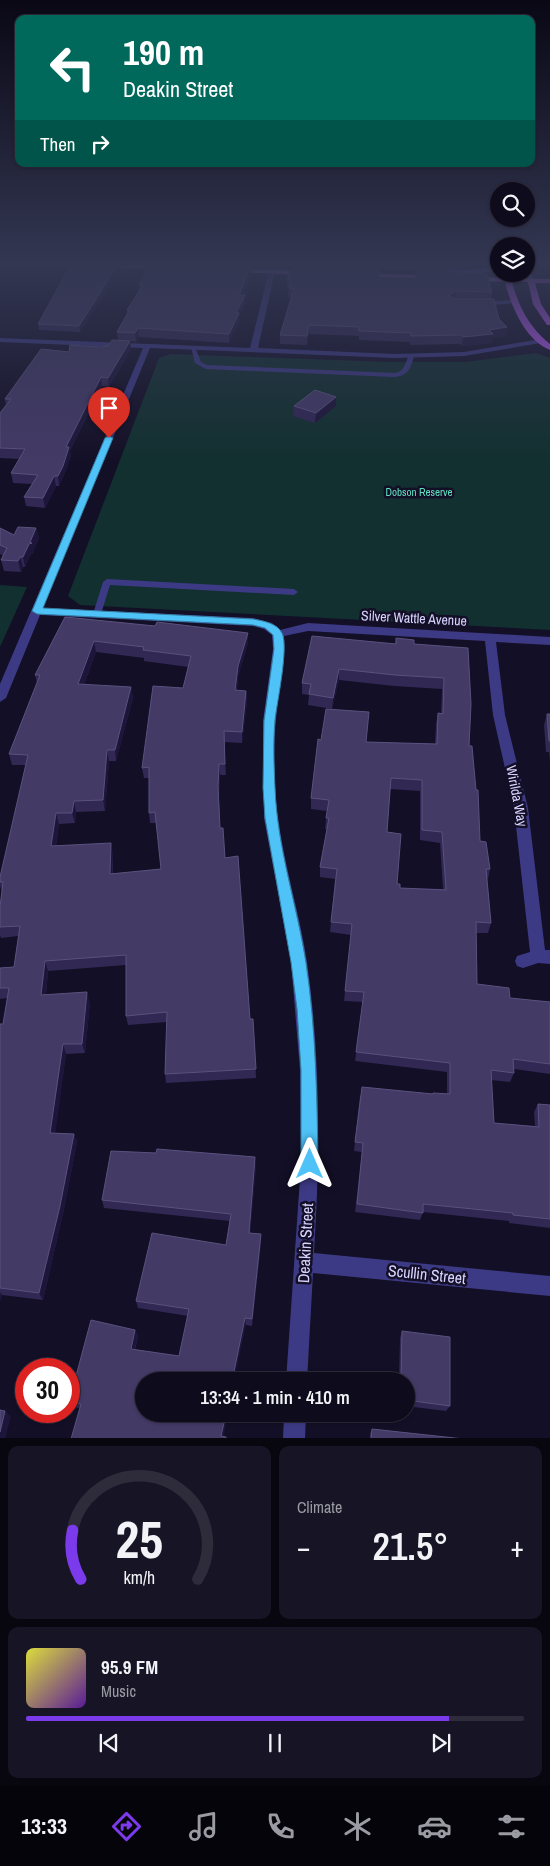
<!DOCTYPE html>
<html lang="en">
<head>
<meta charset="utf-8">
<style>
	:root { --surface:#0e0b1c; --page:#171425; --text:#f1f3f6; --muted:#9b9ba3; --line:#2e2b3b; --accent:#7c3aed }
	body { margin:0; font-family:"Archivo Narrow",sans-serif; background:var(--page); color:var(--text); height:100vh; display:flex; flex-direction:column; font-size:19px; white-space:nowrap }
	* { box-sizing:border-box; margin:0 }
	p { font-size:16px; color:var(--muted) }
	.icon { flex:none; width:28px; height:28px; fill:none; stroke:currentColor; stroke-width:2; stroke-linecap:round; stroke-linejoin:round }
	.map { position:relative; height:1438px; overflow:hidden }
	.drawer { display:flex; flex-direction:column; gap:8px; padding:8px; background:#08060f; flex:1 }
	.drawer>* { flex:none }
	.banner { position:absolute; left:15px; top:15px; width:520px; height:152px; border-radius:10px; box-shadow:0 1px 4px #0004,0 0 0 1px var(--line); background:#00695c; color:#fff; overflow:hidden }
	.fabs { position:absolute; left:490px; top:182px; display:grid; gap:10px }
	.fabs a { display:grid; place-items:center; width:45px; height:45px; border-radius:50%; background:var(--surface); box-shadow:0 1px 4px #0004,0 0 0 1px var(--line); font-size:25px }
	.speed { position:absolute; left:15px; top:1358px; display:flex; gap:10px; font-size:25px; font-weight:700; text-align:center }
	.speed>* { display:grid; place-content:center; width:65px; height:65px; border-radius:50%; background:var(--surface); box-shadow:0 1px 4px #0004,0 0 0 1px var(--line); line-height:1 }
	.speed .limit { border:8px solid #d22; background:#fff; color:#111 }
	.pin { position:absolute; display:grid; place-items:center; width:42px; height:42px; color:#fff; margin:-51px -21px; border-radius:50% 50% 50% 0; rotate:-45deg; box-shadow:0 0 5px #0007 }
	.pin .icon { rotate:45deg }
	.me { position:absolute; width:55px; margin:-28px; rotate:0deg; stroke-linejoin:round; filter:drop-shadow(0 0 4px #0008) }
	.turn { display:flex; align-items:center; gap:18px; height:105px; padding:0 25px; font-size:22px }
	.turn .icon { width:65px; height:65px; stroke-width:2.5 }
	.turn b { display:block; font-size:35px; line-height:42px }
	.then { display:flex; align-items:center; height:48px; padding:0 25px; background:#0003; gap:10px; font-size:19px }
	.big { font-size:38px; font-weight:600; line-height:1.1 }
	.drawer .card { flex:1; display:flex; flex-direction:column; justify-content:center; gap:8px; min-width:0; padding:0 18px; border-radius:10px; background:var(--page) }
	.drawer .dial { align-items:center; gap:0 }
	.dial svg { height:130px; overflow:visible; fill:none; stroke:var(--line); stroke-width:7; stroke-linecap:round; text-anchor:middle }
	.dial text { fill:var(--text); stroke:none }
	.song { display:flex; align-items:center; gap:15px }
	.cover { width:60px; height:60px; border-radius:8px; background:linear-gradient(135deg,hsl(60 70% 55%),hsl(270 70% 35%)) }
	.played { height:5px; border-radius:2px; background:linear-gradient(90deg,var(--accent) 85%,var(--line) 85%) }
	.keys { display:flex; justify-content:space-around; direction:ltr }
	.heat { display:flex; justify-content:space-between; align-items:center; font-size:28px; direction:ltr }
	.drawer .tiles { flex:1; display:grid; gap:8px; grid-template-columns:1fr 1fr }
	.card:last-child { grid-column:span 2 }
	.trip { position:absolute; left:135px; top:1372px; width:280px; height:50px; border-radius:25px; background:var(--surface); box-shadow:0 1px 4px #0004,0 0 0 1px var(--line); font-weight:600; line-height:50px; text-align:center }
	.tabs { display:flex; height:80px; justify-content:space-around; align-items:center; background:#06040b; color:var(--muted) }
	.tabs .icon { width:35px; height:35px }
	.tabs .on { color:var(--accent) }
	.tabs b { font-size:22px; color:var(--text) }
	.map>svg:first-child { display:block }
	.green { fill:#12302f }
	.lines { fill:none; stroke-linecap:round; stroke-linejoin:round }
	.lane { fill:#3d3a85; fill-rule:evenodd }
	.street { fill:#3d3a85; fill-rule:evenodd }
	.secondary { fill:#6f6bff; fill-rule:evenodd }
	.primary { fill:#c25bff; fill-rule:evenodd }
	.wall { fill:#312854; fill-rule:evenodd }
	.shaded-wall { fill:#1d163a }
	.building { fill:#433a66; stroke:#5a527e; fill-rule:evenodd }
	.route { fill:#4fc3f7; stroke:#337fa1 }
	.labels { text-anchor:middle; stroke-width:5; stroke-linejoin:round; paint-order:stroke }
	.far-park-label { font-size:11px; fill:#5fe0c0; stroke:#130f26 }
	.street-label { font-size:14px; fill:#d9d4ff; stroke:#130f26 }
	.near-street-label { font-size:16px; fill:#d9d4ff; stroke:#130f26 }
</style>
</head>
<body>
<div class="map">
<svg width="550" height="1439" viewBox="0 0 550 1439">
	<rect width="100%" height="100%" fill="#130f26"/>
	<path class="green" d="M 536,353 L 550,358 L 550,630 L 80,605 L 68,596 L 159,358 L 171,354 L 388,362 L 465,362 Z
		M 0,585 L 27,587 L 0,647 Z"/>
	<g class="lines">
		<path class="lane" d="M 191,347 L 195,347 L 201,362 L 207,365 L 394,373 C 405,372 405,363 409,355 L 414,356 C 411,368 408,376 394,377 L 206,369 L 195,363 Z
			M 107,579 L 294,589 L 298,592 L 294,595 L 110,585 L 101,614 L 97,617 L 94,616 L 93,614 L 103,582 Z"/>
		<path class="street" d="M 225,262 L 454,267 L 470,272 L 467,274 L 454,271 L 228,264 Z
			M 272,269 L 275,271 L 258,348 L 395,354 L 464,352 L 541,339 L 545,341 L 541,343 L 464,356 L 395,358 L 150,348 L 43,608 L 253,618 L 272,623 L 280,630 L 308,623 L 550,637 L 550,645 L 496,642 L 505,715 L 528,808 L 545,950 L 550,950 L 550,964 L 538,963 L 523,968 L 517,966 L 515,961 L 517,956 L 530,952 L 514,808 L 493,715 L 485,641 L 308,631 L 284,636 C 286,664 278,692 276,719 C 273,748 274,788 278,817 C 284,866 300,914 307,962 C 321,1059 320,1156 314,1253 L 550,1276 L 550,1296 L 313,1273 L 307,1381 L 286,1381 L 301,1164 L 300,1070 L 291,962 L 264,818 L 263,721 L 273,649 L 272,635 L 264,629 L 253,626 L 40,615 L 6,698 L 0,702 L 0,684 L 143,348 L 0,342 L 0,338 L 250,348 L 269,271 Z
			M 513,300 L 517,302 L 515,303 L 479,306 L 475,304 L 479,302 Z
			M 284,1414 L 306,1414 L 305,1439 L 283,1439 Z"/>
		<path class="secondary" d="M 526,262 L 530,262 L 533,281 L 528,280 Z
			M 499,267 L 499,271 L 443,276 L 440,274 L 443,272 Z"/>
		<path class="primary" d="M 0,262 L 164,265 L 167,267 L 164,269 L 2,264 Z
			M 232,269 L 306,271 L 309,273 L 306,275 L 234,272 L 231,270 Z
			M 359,274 L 431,275 L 434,277 L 431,279 L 361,277 L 359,276 Z
			M 471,277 L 550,279 L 550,283 L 535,283 L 541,304 L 550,318 L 550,325 L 547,325 L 533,304 L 528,282 L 512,282 C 519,307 529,327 550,344 L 550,350 C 525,340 511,306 505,282 L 469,280 L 469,278 Z"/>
	</g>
	<path class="wall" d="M 155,262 L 254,262 L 255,267 L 251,267 L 251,274 L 243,295 L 245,295 L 245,304 L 239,316 L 239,322 L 229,343 L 139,337 L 136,342 L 130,341 L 131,349 L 109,387 L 102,386 L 70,451 L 71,456 L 64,475 L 59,486 L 56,486 L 45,508 L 26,506 L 24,497 L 32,484 L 13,483 L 11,473 L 20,459 L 0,458 L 0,413 L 6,405 L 5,399 L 69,352 L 108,346 L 118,340 L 117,332 L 127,314 L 127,310 L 139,292 L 139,285 Z
		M 302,262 L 380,262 L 380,264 Z
		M 416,262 L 484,262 L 482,266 L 464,268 L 454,265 L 416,264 Z
		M 115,269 L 116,275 L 80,332 L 39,330 L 38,324 Z
		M 416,271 L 492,292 L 491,299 L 499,319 L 507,327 L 506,336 L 492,338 L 491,343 L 462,346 L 460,344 L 410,345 L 410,342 L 359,340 L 359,336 L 309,334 L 307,345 L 280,344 L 280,335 L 291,297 L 288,297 L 289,287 L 287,287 L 287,279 L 379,277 L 415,278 Z
		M 336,397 L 336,406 L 315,423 L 293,416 L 294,406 Z
		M 0,528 L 14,535 L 36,528 L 39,538 L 34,549 L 34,553 L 31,554 L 25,567 L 23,567 L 21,572 L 4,571 L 1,560 L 4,556 L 0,554 Z
		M 65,617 L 155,626 L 248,633 L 248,643 L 238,677 L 237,690 L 246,691 L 247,701 L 242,743 L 224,742 L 226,775 L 220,775 L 219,798 L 220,828 L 250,1019 L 253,1019 L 256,1078 L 166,1083 L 165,1074 L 167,1022 L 128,1025 L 126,1016 L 126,965 L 48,971 L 46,995 L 90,1002 L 85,1053 L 66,1054 L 55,1133 L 74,1134 L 77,1142 L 63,1214 L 43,1300 L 2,1295 L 0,1301 L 0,1024 L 3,1024 L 7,998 L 0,999 L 0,968 L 14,967 L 18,936 L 1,938 L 0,935 L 0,907 L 2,892 L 0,886 L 0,877 L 26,765 L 12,765 L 9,754 L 37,683 L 35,675 ZM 96,652 L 144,658 L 144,661 L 188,667 L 183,688 L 142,768 L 144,778 L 149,778 L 149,813 L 150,823 L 156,823 L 161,869 L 113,874 L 113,853 L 56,846 L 59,824 L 75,823 L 76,812 L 105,811 L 109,761 L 116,761 L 133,698 L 131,687 L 84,685 Z
		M 396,638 L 414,644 L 468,648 L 469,746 L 480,841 L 490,869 L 488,879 L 487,879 L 491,923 L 488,933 L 476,933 L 477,984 L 510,998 L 550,1002 L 550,1074 L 514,1069 L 514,1073 L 510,1082 L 491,1080 L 494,1123 L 535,1126 L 534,1112 L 538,1104 L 550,1105 L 550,1228 L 509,1223 L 509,1221 L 423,1212 L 420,1220 L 355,1212 L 362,1152 L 354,1151 L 360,1096 L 447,1094 L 447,1072 L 355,1061 L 363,1002 L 344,1001 L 351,935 L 330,932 L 335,879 L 320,877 L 320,867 L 327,829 L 325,829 L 327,811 L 311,809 L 311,798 L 366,742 L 435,744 L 436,724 L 438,713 L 441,714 L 442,689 L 394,686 L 339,680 L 332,709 L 308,705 L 309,695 L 302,694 L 302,683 L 395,644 ZM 390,789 L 420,791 L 420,840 L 440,843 L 443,889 L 400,888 L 397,884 L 387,832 Z
		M 547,714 L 550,714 L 550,761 L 549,752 L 546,752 L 544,725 Z
		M 256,1166 L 250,1233 L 261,1242 L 252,1326 L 246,1325 L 80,1408 L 73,1407 L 69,1402 L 135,1330 L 138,1336 L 135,1350 L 179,1356 L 188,1316 L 138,1308 L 136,1301 L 226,1245 L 230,1221 L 104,1208 L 102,1200 Z
		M 402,1331 L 450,1406 L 446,1411 L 406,1406 L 406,1381 L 399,1381 L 400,1338 Z
		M 372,1429 L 464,1439 L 370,1439 L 370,1434 Z"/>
	<path class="shaded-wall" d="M 464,262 L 483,262 L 482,266 L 464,268 Z
		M 251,266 L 251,274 L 239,304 L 239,295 Z
		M 115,269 L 116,275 L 80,332 L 79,326 Z
		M 455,291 L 454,300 L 449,296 Z
		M 245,295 L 245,304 L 239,316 L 239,322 L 229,343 L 229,334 L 236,313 Z
		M 309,325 L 309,334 L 307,345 L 307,336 Z
		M 507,327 L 506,336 L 492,338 L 491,343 L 462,346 L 463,337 L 489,330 Z
		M 138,328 L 139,337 L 136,342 L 135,333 Z
		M 130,341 L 131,349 L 109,387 L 108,378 Z
		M 101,377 L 102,386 L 70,451 L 71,456 L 64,475 L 59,486 L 58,476 L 66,447 Z
		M 336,397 L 336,406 L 315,423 L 316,413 Z
		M 54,476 L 56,486 L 45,508 L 43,498 Z
		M 36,528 L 39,538 L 34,549 L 34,553 L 31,554 L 25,567 L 23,557 Z
		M 20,557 L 23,567 L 21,572 L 18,561 Z
		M 248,633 L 248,643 L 238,677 L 235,701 L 235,690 L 238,666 Z
		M 94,641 L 96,652 L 80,695 L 78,684 Z
		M 339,669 L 339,680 L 332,709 L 333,698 Z
		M 131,687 L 133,698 L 116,761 L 115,750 Z
		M 246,691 L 247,701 L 242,743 L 242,732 Z
		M 107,750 L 109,761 L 105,811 L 103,800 Z
		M 219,764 L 220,775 L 219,798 L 218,787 Z
		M 74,801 L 76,812 L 75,823 L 72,813 Z
		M 56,813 L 59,824 L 54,857 L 51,846 Z
		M 111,843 L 113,853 L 112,884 L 110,874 Z
		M 45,961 L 48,971 L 45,1005 L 41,995 Z
		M 87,992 L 90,1002 L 85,1053 L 82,1044 Z
		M 63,1044 L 66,1054 L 54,1142 L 50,1133 Z
		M 74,1134 L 77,1142 L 63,1214 L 43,1300 L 39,1293 Z
		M 255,1157 L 256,1166 L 250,1240 L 249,1233 Z
		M 261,1234 L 261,1242 L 252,1326 L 252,1319 Z
		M 0,1292 L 2,1295 L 0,1301 Z
		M 245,1318 L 246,1325 L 234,1381 L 232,1381 Z
		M 135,1330 L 138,1336 L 133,1355 L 131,1349 Z
		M 5,1411 L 11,1416 L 5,1439 L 0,1439 L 0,1432 Z
		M 226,1414 L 228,1414 L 223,1439 L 221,1436 Z"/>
	<path class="building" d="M 150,263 L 251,266 L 239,295 L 245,295 L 236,313 L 239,313 L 229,334 L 138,328 L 135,333 L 117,332 L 129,311 L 127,310 L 143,285 L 139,285 Z
		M 292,267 L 379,270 L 379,277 L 416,278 L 416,271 L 487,274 L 492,292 L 455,291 L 449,296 L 455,299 L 494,299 L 499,319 L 507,327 L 489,330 L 493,334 L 463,337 L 461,335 L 411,336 L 411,333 L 359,331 L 359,327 L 309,325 L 307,336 L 280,335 L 294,289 L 289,288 L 291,279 L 287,279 Z
		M 69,268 L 115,269 L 79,326 L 38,324 Z
		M 112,340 L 130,341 L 108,378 L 101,377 L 66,447 L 69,447 L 63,466 L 58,476 L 54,476 L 43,498 L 24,497 L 38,475 L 11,473 L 25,449 L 0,448 L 0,413 L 11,399 L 5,399 L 41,349 L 69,352 L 70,345 L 100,347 L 108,346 Z
		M 315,390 L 336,397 L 316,413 L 294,406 Z
		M 18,527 L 36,528 L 30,542 L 32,543 L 29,544 L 23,557 L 20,557 L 18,561 L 1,560 L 7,548 L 0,545 L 0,528 L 14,535 Z
		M 65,617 L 155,626 L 157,622 L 248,633 L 238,666 L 235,690 L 246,691 L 242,732 L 224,731 L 225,764 L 219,764 L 218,787 L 220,828 L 223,828 L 225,858 L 238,856 L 250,1019 L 253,1019 L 256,1069 L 165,1074 L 167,1012 L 126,1016 L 126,955 L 45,961 L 41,995 L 87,992 L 82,1044 L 63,1044 L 50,1133 L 74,1134 L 60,1206 L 39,1293 L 0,1288 L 0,1024 L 3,1024 L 9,988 L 0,988 L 0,968 L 14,967 L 20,926 L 0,927 L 0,907 L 3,882 L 0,882 L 0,877 L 28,755 L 9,754 L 40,675 L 35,675 ZM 94,641 L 144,647 L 143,650 L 191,656 L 183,688 L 153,686 L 142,768 L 149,767 L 149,813 L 155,812 L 161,869 L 110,874 L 111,843 L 51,846 L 56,813 L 72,813 L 74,801 L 103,800 L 107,750 L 115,750 L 131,687 L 78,684 Z
		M 312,636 L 396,644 L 396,638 L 414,640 L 414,644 L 468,648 L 471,704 L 469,746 L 472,746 L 476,790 L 478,790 L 480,841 L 486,842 L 490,869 L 486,869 L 491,923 L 476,922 L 477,984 L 509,988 L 510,998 L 550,1002 L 550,1064 L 513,1059 L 514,1073 L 491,1070 L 494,1123 L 539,1127 L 538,1104 L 550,1105 L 550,1219 L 513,1215 L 513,1213 L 423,1204 L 423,1213 L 357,1204 L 363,1143 L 355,1142 L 362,1087 L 433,1094 L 433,1093 L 450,1094 L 450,1063 L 356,1052 L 364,992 L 345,991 L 352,924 L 331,922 L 337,869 L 320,867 L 329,818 L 326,818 L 329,800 L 311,798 L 318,739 L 321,740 L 326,709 L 369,712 L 366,742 L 437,744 L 438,713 L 443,714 L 444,678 L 395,675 L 339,669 L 333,698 L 309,694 L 311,684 L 302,683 ZM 391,778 L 422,780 L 422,830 L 442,832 L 446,890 L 400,888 L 400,884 L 397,884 L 401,834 L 387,832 Z
		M 547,714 L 550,714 L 550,741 L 549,741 Z
		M 157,1149 L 255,1157 L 249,1233 L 261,1234 L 252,1319 L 245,1318 L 232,1381 L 144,1381 L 144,1414 L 226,1414 L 221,1436 L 226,1437 L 226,1439 L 71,1439 L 81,1404 L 69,1402 L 91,1320 L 135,1330 L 131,1349 L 179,1356 L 189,1309 L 136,1301 L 152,1233 L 226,1245 L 231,1214 L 102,1200 L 111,1151 L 156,1153 Z
		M 402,1331 L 450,1337 L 450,1406 L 406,1400 L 406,1381 L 401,1381 Z
		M 0,1410 L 5,1411 L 0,1432 Z
		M 372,1429 L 464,1439 L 371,1439 Z"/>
	<linearGradient id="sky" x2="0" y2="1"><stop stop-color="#0a0815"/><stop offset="0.57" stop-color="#333752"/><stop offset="1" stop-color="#333752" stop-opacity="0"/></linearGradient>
	<rect width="550" height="463" fill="url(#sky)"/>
	<path class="route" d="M 109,436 L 113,438 L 43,608 L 253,619 C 263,621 277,623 282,633 C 289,647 277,702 275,720 C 273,742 274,766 275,788 C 277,847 297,905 306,963 C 316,1030 317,1097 318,1164 L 315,1170 L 310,1172 L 304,1170 L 301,1164 L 301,1070 L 297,1009 L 291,962 L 265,818 L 263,788 L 264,721 L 274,649 L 273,635 L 265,628 L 253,625 L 37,614 L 32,611 L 105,438 Z"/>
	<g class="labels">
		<g class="far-park-label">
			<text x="419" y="496">Dobson Reserve</text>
		</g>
		<g class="street-label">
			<text transform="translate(414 618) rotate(3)" y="5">Silver Wattle Avenue</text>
			<text transform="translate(517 796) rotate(79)" y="5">Wirilda Way</text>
		</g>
		<g class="near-street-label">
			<text transform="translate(305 1243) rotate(-87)" y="6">Deakin Street</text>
			<text transform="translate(427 1274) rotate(6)" y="6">Scullin Street</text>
		</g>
	</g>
</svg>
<div class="fabs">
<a><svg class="icon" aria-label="search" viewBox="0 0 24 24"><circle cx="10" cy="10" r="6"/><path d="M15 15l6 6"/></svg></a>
<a><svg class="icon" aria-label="layers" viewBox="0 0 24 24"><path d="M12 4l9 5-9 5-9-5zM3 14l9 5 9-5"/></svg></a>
</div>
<div class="speed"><div class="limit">30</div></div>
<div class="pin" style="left:109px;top:438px;background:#d93025"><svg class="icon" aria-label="arrive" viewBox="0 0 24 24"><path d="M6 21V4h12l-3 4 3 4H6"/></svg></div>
<svg class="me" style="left:310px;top:1164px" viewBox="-20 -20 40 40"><path d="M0-17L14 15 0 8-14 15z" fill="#4fc3f7" stroke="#fff" stroke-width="4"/></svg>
<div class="trip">13:34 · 1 min · 410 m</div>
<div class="banner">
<div class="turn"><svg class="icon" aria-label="left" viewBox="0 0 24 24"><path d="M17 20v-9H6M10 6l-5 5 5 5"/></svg><div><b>190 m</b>Deakin Street</div></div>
<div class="then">Then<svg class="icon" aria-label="right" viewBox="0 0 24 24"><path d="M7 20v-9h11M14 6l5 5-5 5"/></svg></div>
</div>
</div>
<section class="drawer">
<div class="tiles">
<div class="card dial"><svg viewBox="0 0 100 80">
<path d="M14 69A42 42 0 1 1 86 69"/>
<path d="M14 69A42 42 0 0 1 9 39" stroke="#7c3aed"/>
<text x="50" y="56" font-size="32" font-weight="700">25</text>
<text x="50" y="72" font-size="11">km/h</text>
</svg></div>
<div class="card"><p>Climate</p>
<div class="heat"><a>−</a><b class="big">21.5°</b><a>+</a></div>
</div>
<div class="card">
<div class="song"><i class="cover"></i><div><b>95.9 FM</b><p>Music</p></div></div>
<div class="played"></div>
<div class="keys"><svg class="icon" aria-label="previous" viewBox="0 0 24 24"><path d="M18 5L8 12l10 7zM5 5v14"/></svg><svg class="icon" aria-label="pause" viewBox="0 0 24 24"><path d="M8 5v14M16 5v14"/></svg><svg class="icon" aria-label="next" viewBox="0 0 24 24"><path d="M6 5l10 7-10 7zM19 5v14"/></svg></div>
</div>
</div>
</section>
<nav class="tabs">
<b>13:33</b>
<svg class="icon on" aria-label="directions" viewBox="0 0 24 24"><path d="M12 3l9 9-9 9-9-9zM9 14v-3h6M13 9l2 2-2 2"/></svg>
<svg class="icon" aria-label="music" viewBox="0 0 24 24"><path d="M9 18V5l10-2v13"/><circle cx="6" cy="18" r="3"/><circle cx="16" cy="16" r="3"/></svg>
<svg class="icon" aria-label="phone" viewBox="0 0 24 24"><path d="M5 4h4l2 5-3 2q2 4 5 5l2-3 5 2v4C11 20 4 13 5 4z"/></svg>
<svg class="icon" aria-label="climate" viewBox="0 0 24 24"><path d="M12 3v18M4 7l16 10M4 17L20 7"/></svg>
<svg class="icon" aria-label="car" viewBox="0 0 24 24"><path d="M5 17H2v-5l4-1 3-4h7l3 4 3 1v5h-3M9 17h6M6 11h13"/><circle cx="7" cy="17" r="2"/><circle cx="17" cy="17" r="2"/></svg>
<svg class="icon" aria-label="filters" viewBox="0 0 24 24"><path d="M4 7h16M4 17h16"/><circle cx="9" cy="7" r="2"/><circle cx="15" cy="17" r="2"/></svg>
</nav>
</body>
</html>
